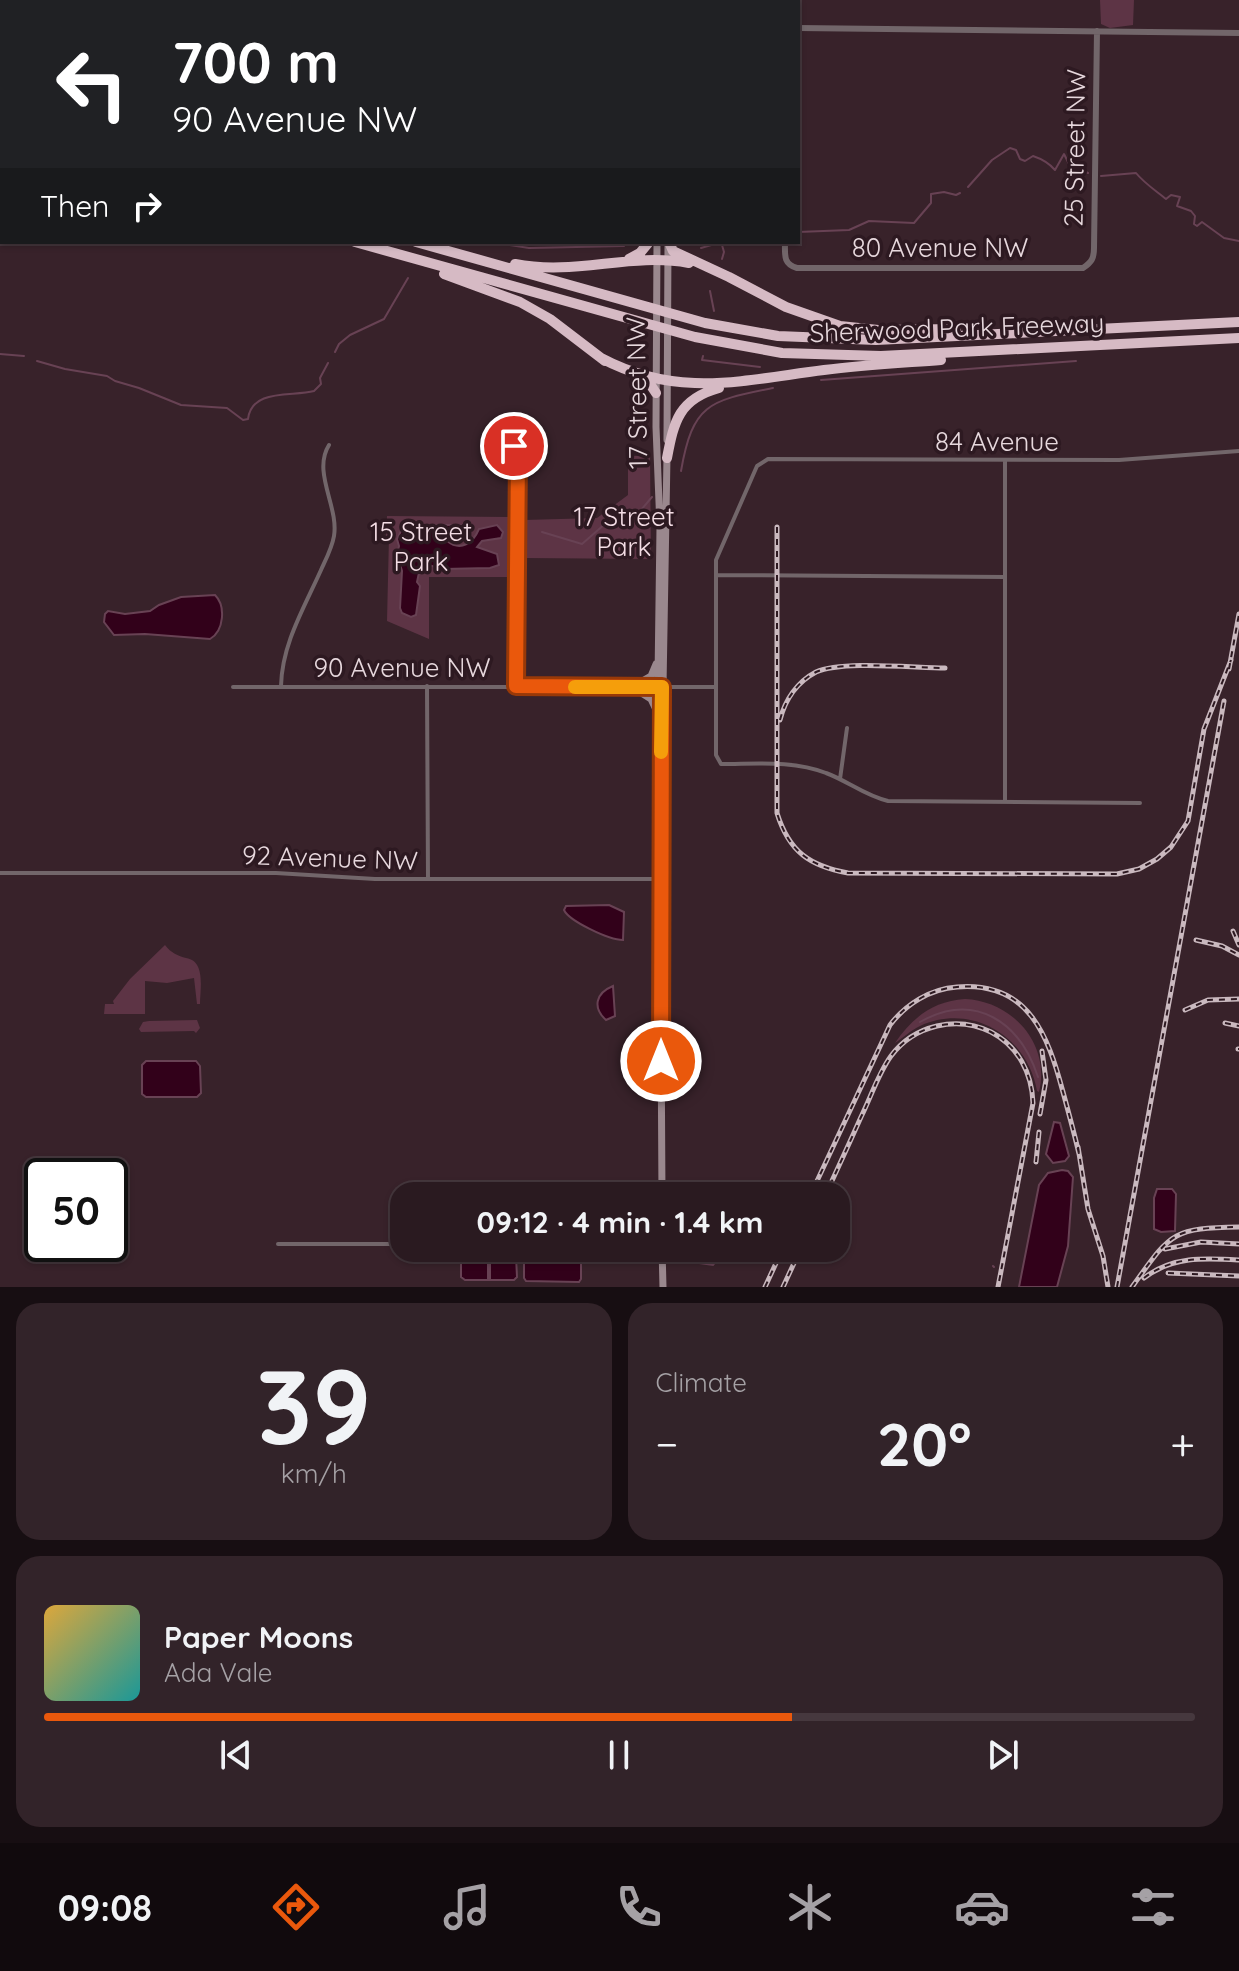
<!DOCTYPE html>
<html lang="en">
<head>
<meta charset="utf-8">
<style>
	:root { --surface:#2a1a20; --page:#322329; --text:#f1f3f6; --muted:#a5a1a5; --line:#46383e; --accent:#ea580c }
	body { margin:0; font-family:Quicksand,sans-serif; background:var(--page); color:var(--text); height:100vh; display:flex; flex-direction:column; font-size:30px; white-space:nowrap }
	* { box-sizing:border-box; margin:0 }
	p { font-size:26px; color:var(--muted) }
	.icon { flex:none; width:44px; height:44px; fill:none; stroke:currentColor; stroke-width:2; stroke-linecap:round; stroke-linejoin:round }
	.map { position:relative; height:1287px; overflow:hidden }
	.details { display:flex; flex-direction:column; gap:16px; padding:16px; background:#170e12; flex:1 }
	.details>* { flex:none }
	.hud { position:absolute; left:0px; top:0px; width:800px; height:244px; box-shadow:0 2px 6px #0004,0 0 0 2px var(--line); background:#202124; color:#fff; overflow:hidden }
	.speed { position:absolute; left:24px; top:1158px; display:flex; gap:16px; font-size:40px; font-weight:700; text-align:center }
	.speed>* { display:grid; place-content:center; width:104px; height:104px; border-radius:50%; background:var(--surface); box-shadow:0 2px 6px #0004,0 0 0 2px var(--line); line-height:1 }
	.speed .limit { border:4px solid #111; border-radius:12px; background:#fff; color:#111 }
	.pin { position:absolute; display:grid; place-items:center; width:68px; height:68px; color:#fff; margin:-34px; border:4px solid #fff; border-radius:50%; box-shadow:0 2px 8px #0007 }
	.me { position:absolute; width:88px; margin:-44px; rotate:0deg; stroke-linejoin:round; filter:drop-shadow(0 0 6px #0008) }
	.turn { display:flex; align-items:center; gap:28px; height:168px; padding:0 40px; font-size:36px }
	.turn .icon { width:104px; height:104px; stroke-width:2.5 }
	.turn b { display:block; font-size:56px; line-height:68px }
	.then { display:flex; align-items:center; height:76px; padding:0 40px; background:#0003; gap:16px; font-size:30px }
	.big { font-size:60px; font-weight:700; line-height:1.1 }
	.details .card { flex:1; display:flex; flex-direction:column; justify-content:center; gap:12px; min-width:0; padding:0 28px; border-radius:24px; background:var(--page) }
	.details .dial { align-items:center; gap:0 }
	.dial b { font-size:104px; line-height:1 }
	.song { display:flex; align-items:center; gap:24px }
	.cover { width:96px; height:96px; border-radius:12px; background:linear-gradient(135deg,hsl(40 70% 55%),hsl(180 70% 35%)) }
	.played { height:8px; border-radius:4px; background:linear-gradient(90deg,var(--accent) 65%,var(--line) 65%) }
	.keys { display:flex; justify-content:space-around; direction:ltr }
	.heat { display:flex; justify-content:space-between; align-items:center; font-size:44px; direction:ltr }
	.details .tiles { flex:1; display:grid; gap:16px; grid-template-columns:1fr 1fr }
	.card:last-child { grid-column:span 2 }
	.trip { position:absolute; left:390px; top:1182px; width:460px; height:80px; border-radius:24px; background:var(--surface); box-shadow:0 2px 6px #0004,0 0 0 2px var(--line); font-weight:700; line-height:80px; text-align:center }
	.dock { display:flex; height:128px; justify-content:space-around; align-items:center; background:#110a0d; color:var(--muted) }
	.dock .icon { width:56px; height:56px }
	.dock .on { color:var(--accent) }
	.dock b { font-size:36px; color:var(--text) }
	.map>svg:first-child { display:block }
	.green { fill:#5d3445 }
	.water { fill:#32011a; stroke:#684254; stroke-width:2 }
	.lines { fill:none; stroke-linecap:round; stroke-linejoin:round }
	.stream { stroke:#684254; stroke-width:2 }
	.minor { stroke:#72666a; stroke-width:4 }
	.tertiary { stroke:#72666a; stroke-width:6 }
	.secondary { stroke:#9a888e; stroke-width:7 }
	.motorway { stroke:#d6bac4; stroke-width:10 }
	.rail-casing { stroke:#cab9bf; stroke-width:5 }
	.rail { stroke:#2d1921; stroke-width:2; stroke-dasharray:6; stroke-linecap:butt }
	.route-casing { stroke:#983908; stroke-width:20 }
	.route { stroke:#ea580c; stroke-width:14 }
	.slow { stroke:#f59e0b; stroke-width:14 }
	.labels { text-anchor:middle; stroke-width:7; stroke-linejoin:round; paint-order:stroke }
	.street-label { font-size:26px; fill:#e7d8dd; stroke:#2d1921 }
	.park-label { font-size:26px; fill:#f4dde5; stroke:#2d1921 }
</style>
</head>
<body>
<div class="map">
<svg width="1239" height="1287" viewBox="0 0 1239 1287">
	<rect width="100%" height="100%" fill="#38222a"/>
	<path class="green" d="M 1100,0 L 1134,0 L 1133,25 L 1110,28 L 1101,24 Z
		M 628,456 L 650,456 L 651,559 L 524,558 L 524,520 L 597,518 L 628,495 Z
		M 387,516 L 512,517 L 512,577 L 429,577 L 429,639 L 387,621 L 389,536 L 386,536 Z
		M 165,945 C 171,953 178,956 186,958 C 206,961 200,989 200,1004 L 197,1004 L 194,978 L 167,983 L 145,981 L 145,1014 L 104,1014 L 105,1004 L 114,1004 L 113,1001 L 130,979 Z
		M 965,999 C 1012,1001 1051,1044 1039,1092 L 1037,1091 C 1028,1037 972,1002 920,1026 C 911,1030 903,1038 895,1043 C 912,1018 933,1001 965,999 Z
		M 197,1020 L 200,1028 L 196,1033 L 194,1031 L 141,1032 L 139,1029 L 143,1022 L 149,1021 Z"/>
	<path class="water" d="M 404,525 L 465,525 L 470,530 L 466,538 L 447,541 C 461,552 473,543 479,529 L 497,525 L 503,532 L 501,538 L 482,541 L 477,547 L 497,554 L 499,565 L 490,568 L 443,569 L 421,563 L 417,582 L 420,586 L 416,615 L 411,617 L 402,613 L 400,608 L 402,571 L 397,555 L 399,546 L 397,539 Z
		M 215,595 C 226,606 224,631 210,639 L 145,634 L 114,635 L 104,622 L 105,614 L 108,611 L 125,614 L 150,611 L 159,605 L 181,597 Z
		M 609,905 L 624,912 L 623,940 C 609,940 569,921 564,910 L 566,906 Z
		M 613,986 L 615,1016 L 606,1020 C 592,1007 596,993 613,986 Z
		M 146,1061 L 196,1061 L 200,1066 L 201,1093 L 197,1097 L 146,1097 L 142,1094 L 142,1065 Z
		M 1054,1122 L 1060,1123 L 1069,1156 L 1065,1161 L 1053,1163 L 1046,1154 Z
		M 1062,1170 L 1068,1171 L 1073,1177 L 1068,1246 L 1057,1287 L 1019,1287 L 1039,1185 L 1048,1173 Z
		M 1157,1189 L 1172,1189 L 1176,1194 L 1175,1231 L 1161,1232 L 1154,1229 L 1154,1198 Z
		M 524,1248 L 581,1248 L 581,1279 L 579,1282 L 526,1281 L 524,1278 Z
		M 673,1248 L 718,1248 L 718,1259 L 713,1265 L 692,1262 L 675,1253 Z
		M 464,1253 L 488,1253 L 488,1280 L 465,1280 L 461,1277 L 461,1256 Z
		M 490,1253 L 514,1253 L 516,1256 L 517,1277 L 514,1280 L 490,1280 Z"/>
	<g class="lines">
		<path class="stream" d="M 1101,176 L 1136,173 C 1144,183 1155,190 1166,199 L 1171,195 L 1180,197 L 1177,206 L 1191,211 L 1195,216 L 1194,224 L 1197,226 L 1202,222 L 1224,238 L 1239,241
			M 968,187 L 992,160 L 1010,148 L 1016,150 L 1020,159 L 1025,161 L 1033,156 C 1042,159 1049,163 1055,170 L 1064,154 L 1069,164 L 1088,173
			M 798,232 L 849,230 L 869,221 L 914,223 L 931,203 L 931,194 L 944,192 L 956,195 L 960,193
			M 497,243 L 529,248 L 624,246
			M 701,248 L 722,242
			M 722,259 L 724,252 L 722,245
			M 710,291 L 714,311
			M 335,352 L 339,344 L 350,335 L 384,319 L 408,278
			M 0,354 L 24,356
			M 703,356 L 702,360 L 760,367
			M 37,361 L 65,369 L 107,376 L 115,381 L 139,388 L 181,405 L 227,408 L 243,420 L 248,419 C 252,388 292,397 314,391 L 321,384 L 320,378 L 328,363
			M 821,380 L 1076,361
			M 681,471 C 693,403 709,401 773,388
			M 542,532 L 582,544 L 606,523 L 630,523 L 652,497
			M 920,1022 C 975,991 1020,1022 1038,1077
			M 993,1266 L 994,1267"/>
		<path class="minor" d="M 110,2 L 110,0
			M 0,27 L 2,28
			M 514,446 L 518,452 L 516,686
			M 716,575 L 1005,577
			M 281,686 C 282,644 304,608 321,570 C 326,559 332,548 334,536 C 339,507 312,472 329,445
			M 427,686 L 428,879
			M 233,687 L 714,687
			M 840,779 L 847,728
			M 1005,802 L 1005,461
			M 1140,803 L 888,801 C 865,796 848,781 826,773 C 793,760 756,764 721,764 L 716,755 L 716,560 L 757,466 L 768,459 L 1119,460 L 1239,451
			M 0,873 L 276,873 L 375,879 L 660,879
			M 278,1244 L 404,1244"/>
		<path class="tertiary" d="M 798,28 L 1239,33
			M 785,242 C 785,255 783,264 797,268 L 1083,268 C 1092,262 1094,258 1094,248 L 1097,31"/>
		<path class="secondary" d="M 667,2 L 667,0
			M 657,242 L 656,427 L 660,527 L 658,678
			M 667,440 L 668,244
			M 632,687 L 651,699 L 659,716
			M 632,687 L 651,676 L 656,664
			M 662,1196 L 660,859 L 667,456
			M 662,1248 L 663,1287"/>
		<path class="motorway" d="M 0,96 L 2,99
			M 0,125 L 2,125
			M 0,142 L 2,142
			M 0,153 L 2,153
			M 355,242 L 695,337 L 782,353 L 881,356 L 1239,338
			M 416,242 L 705,323 L 778,336 L 876,340 L 1239,322
			M 669,242 L 673,251 L 729,277 L 786,307 L 840,326 L 878,330 L 956,329
			M 629,259 L 640,253 L 649,242
			M 515,264 C 577,276 629,252 689,263
			M 444,274 L 520,302 L 550,319 L 605,361
			M 601,358 C 678,399 744,380 824,370 C 863,365 902,363 941,360
			M 637,377 L 650,384 L 656,393
			M 667,458 C 674,421 679,399 719,388"/>
		<defs>
			<path id="rail" d="M 777,527 L 777,813 C 789,852 810,866 848,873 L 1117,874 L 1139,869 L 1157,859 L 1171,847 L 1188,821 L 1204,729 L 1231,660
				M 1229,669 L 1239,614
				M 780,720 C 785,700 797,682 816,672 C 842,660 915,668 945,668
				M 1233,931 L 1239,945
				M 1196,940 L 1222,946 L 1239,955
				M 1185,1010 L 1208,1000 L 1239,999
				M 1225,1023 L 1239,1026
				M 1238,1049 L 1239,1049
				M 1040,1114 L 1046,1080 L 1042,1051
				M 1078,1147 L 1088,1209 L 1103,1256 L 1108,1287
				M 1036,1162 L 1039,1132
				M 810,1196 L 890,1025 C 906,1004 930,989 957,987 C 1029,981 1048,1036 1063,1092 C 1069,1114 1075,1136 1080,1158
				M 825,1196 C 837,1170 849,1144 861,1117 C 871,1097 878,1074 891,1056 C 914,1025 957,1015 991,1032 C 1018,1046 1032,1073 1033,1103 L 998,1287
				M 1165,1249 L 1201,1242 L 1239,1244
				M 1168,1273 L 1239,1276
				M 1144,1278 C 1173,1256 1204,1258 1239,1260
				M 765,1287 L 783,1248
				M 783,1287 L 801,1248
				M 1117,1287 L 1224,701
				M 1132,1287 C 1171,1233 1171,1228 1239,1227"/>
		</defs>
		<use href="#rail" class="rail-casing"/>
		<use href="#rail" class="rail"/>
	</g>
	<g class="lines">
		<defs>
			<path id="route" d="M 514,446 L 518,452 L 516,686 L 662,687 L 661,1061"/>
		</defs>
		<use href="#route" class="route-casing"/>
		<use href="#route" class="route"/>
		<path class="slow" d="M 575,687 L 662,687 L 661,752"/>
	</g>
	<g class="labels">
		<g class="street-label">
			<text transform="translate(1075 148) rotate(-89)" y="9">25 Street NW</text>
			<text x="940" y="257">80 Avenue NW</text>
			<text transform="translate(957 328) rotate(-2)" y="9">Sherwood Park Freeway</text>
			<text transform="translate(637 393) rotate(-91)" y="9">17 Street NW</text>
			<text x="997" y="451">84 Avenue</text>
			<text x="402" y="677">90 Avenue NW</text>
			<text transform="translate(330 858) rotate(2)" y="9">92 Avenue NW</text>
		</g>
		<g class="park-label">
			<text x="624" y="526">17 Street<tspan x="624" dy="30">Park</tspan></text>
			<text x="421" y="541">15 Street<tspan x="421" dy="30">Park</tspan></text>
		</g>
	</g>
</svg>
<div class="speed"><div class="limit">50</div></div>
<div class="pin" style="left:514px;top:446px;background:#d93025"><svg class="icon" aria-label="arrive" viewBox="0 0 24 24"><path d="M6 21V4h12l-3 4 3 4H6"/></svg></div>
<svg class="me" style="left:661px;top:1061px" viewBox="-20 -20 40 40"><circle r="17" fill="#ea580c" stroke="#fff" stroke-width="3"/><path d="M0-11L8 9 0 5-8 9z" fill="#fff"/></svg>
<div class="trip">09:12 · 4 min · 1.4 km</div>
<div class="hud">
<div class="turn"><svg class="icon" aria-label="left" viewBox="0 0 24 24"><path d="M17 20v-9H6M10 6l-5 5 5 5"/></svg><div><b>700 m</b>90 Avenue NW</div></div>
<div class="then">Then<svg class="icon" aria-label="right" viewBox="0 0 24 24"><path d="M7 20v-9h11M14 6l5 5-5 5"/></svg></div>
</div>
</div>
<section class="details">
<div class="tiles">
<div class="card dial"><b>39</b><p>km/h</p></div>
<div class="card"><p>Climate</p>
<div class="heat"><a>−</a><b class="big">20°</b><a>+</a></div>
</div>
<div class="card">
<div class="song"><i class="cover"></i><div><b>Paper Moons</b><p>Ada Vale</p></div></div>
<div class="played"></div>
<div class="keys"><svg class="icon" aria-label="previous" viewBox="0 0 24 24"><path d="M18 5L8 12l10 7zM5 5v14"/></svg><svg class="icon" aria-label="pause" viewBox="0 0 24 24"><path d="M8 5v14M16 5v14"/></svg><svg class="icon" aria-label="next" viewBox="0 0 24 24"><path d="M6 5l10 7-10 7zM19 5v14"/></svg></div>
</div>
</div>
</section>
<nav class="dock">
<b>09:08</b>
<svg class="icon on" aria-label="directions" viewBox="0 0 24 24"><path d="M12 3l9 9-9 9-9-9zM9 14v-3h6M13 9l2 2-2 2"/></svg>
<svg class="icon" aria-label="music" viewBox="0 0 24 24"><path d="M9 18V5l10-2v13"/><circle cx="6" cy="18" r="3"/><circle cx="16" cy="16" r="3"/></svg>
<svg class="icon" aria-label="phone" viewBox="0 0 24 24"><path d="M5 4h4l2 5-3 2q2 4 5 5l2-3 5 2v4C11 20 4 13 5 4z"/></svg>
<svg class="icon" aria-label="climate" viewBox="0 0 24 24"><path d="M12 3v18M4 7l16 10M4 17L20 7"/></svg>
<svg class="icon" aria-label="car" viewBox="0 0 24 24"><path d="M5 17H2v-5l4-1 3-4h7l3 4 3 1v5h-3M9 17h6M6 11h13"/><circle cx="7" cy="17" r="2"/><circle cx="17" cy="17" r="2"/></svg>
<svg class="icon" aria-label="filters" viewBox="0 0 24 24"><path d="M4 7h16M4 17h16"/><circle cx="9" cy="7" r="2"/><circle cx="15" cy="17" r="2"/></svg>
</nav>
</body>
</html>
